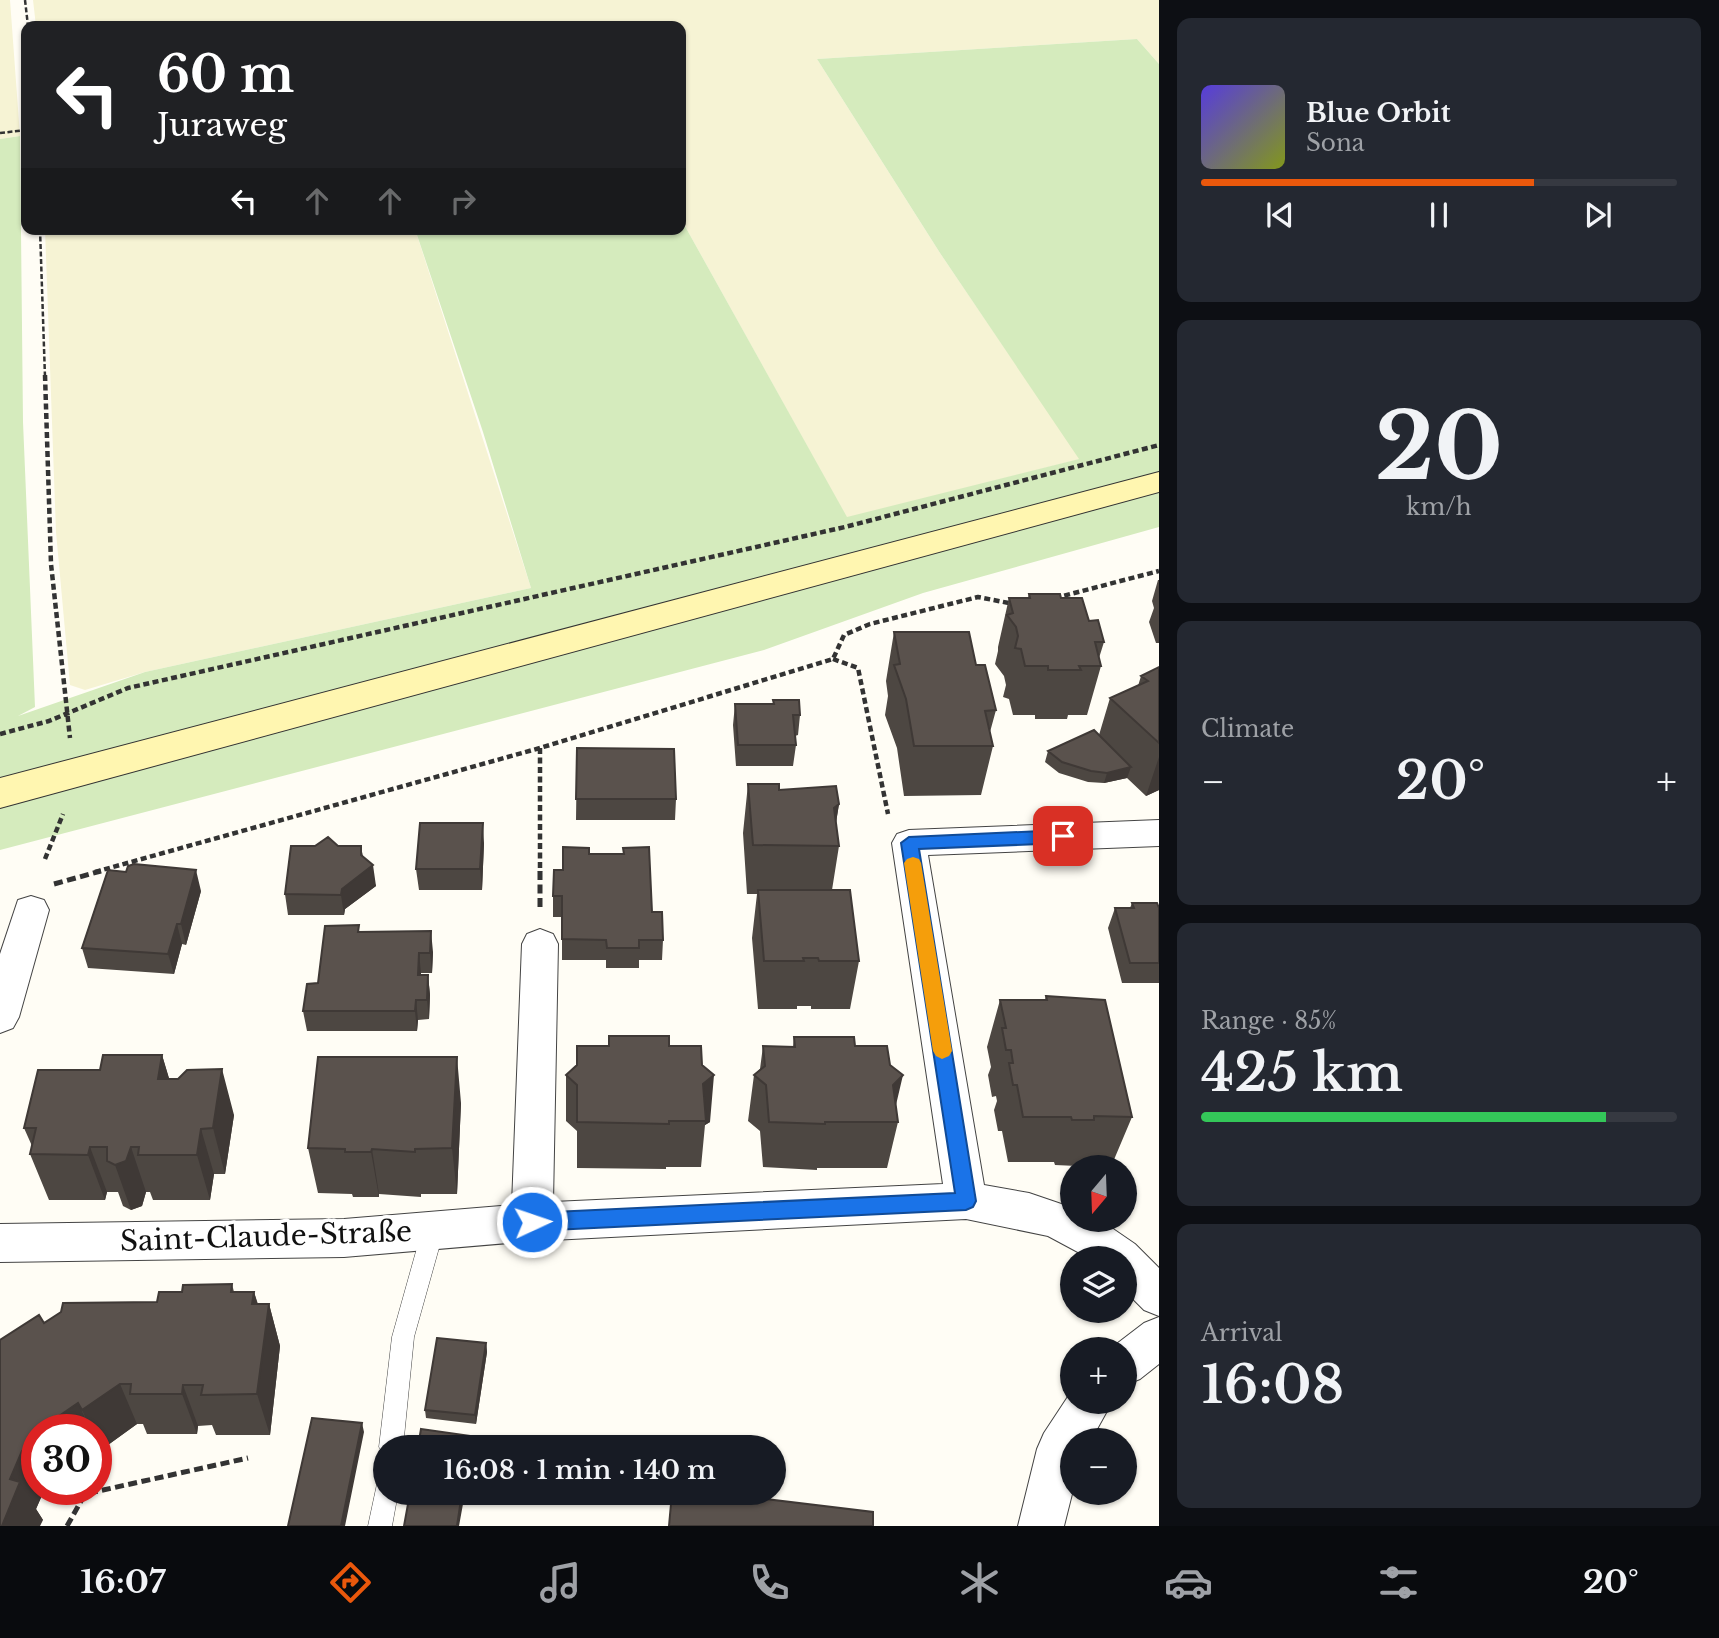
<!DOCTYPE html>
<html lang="en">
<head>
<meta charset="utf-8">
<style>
	:root { --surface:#171b24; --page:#242831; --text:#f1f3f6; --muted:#9ea1a6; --line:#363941; --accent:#ea580c }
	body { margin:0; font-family:"Libre Baskerville",serif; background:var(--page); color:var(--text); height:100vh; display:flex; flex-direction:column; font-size:26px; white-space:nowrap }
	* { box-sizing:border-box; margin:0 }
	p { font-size:23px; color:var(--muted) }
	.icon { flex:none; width:38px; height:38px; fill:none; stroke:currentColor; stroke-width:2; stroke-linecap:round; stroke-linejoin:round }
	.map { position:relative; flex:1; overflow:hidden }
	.drawer { display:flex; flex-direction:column; gap:18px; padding:18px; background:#0d0f14; width:560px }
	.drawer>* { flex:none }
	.banner { position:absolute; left:21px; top:21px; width:665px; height:214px; border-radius:14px; box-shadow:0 2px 5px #0004; background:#202124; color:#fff; overflow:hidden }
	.needle { width:46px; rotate:199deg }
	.tools { position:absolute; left:1060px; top:1155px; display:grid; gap:14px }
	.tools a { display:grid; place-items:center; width:77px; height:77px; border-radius:50%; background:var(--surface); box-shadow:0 2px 5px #0004; font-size:35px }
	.speed { position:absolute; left:21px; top:1414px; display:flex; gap:14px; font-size:35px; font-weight:700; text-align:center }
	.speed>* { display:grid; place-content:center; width:91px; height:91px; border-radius:50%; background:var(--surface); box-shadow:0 2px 5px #0004; line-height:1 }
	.speed .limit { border:10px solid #d22; background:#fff; color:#111 }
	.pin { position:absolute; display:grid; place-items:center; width:60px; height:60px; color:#fff; margin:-30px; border-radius:14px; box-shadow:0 4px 10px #0006 }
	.me { position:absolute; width:77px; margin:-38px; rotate:87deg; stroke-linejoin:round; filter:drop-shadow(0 0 5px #0008) }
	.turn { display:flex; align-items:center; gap:24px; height:147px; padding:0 21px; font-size:32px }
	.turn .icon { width:91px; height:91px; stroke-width:2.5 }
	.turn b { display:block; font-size:49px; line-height:60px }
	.lanes { display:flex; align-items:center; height:66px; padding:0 21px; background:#0003; justify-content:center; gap:35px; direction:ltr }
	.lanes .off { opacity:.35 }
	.big { font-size:52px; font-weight:600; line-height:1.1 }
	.drawer .card { flex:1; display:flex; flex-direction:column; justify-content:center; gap:10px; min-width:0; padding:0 24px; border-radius:14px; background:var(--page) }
	.drawer .dial { align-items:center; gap:0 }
	.dial b { font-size:91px; line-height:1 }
	.song { display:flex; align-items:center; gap:21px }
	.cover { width:84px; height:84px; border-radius:10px; background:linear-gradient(135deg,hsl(250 70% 55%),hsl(70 70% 35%)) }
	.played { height:7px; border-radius:4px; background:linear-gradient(90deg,var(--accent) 70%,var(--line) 70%) }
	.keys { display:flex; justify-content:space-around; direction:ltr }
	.heat { display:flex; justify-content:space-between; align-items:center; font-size:38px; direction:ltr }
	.charge { height:10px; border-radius:5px; background:linear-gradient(90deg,#34c759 85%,var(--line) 0) }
	.trip { position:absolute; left:373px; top:1435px; width:413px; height:70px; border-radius:35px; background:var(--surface); box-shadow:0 2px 5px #0004; font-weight:600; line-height:70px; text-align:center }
	.menu { display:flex; height:112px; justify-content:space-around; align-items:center; background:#090b0e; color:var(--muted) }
	.menu .icon { width:49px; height:49px }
	.menu .selected { color:var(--accent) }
	.menu b { font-size:32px; color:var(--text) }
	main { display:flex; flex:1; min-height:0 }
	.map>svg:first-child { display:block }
	.farmland { fill:#f6f3d4 }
	.green { fill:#d5ebbd }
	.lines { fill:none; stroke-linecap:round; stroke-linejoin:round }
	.lane-casing { stroke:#444; stroke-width:1 }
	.street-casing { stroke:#444; stroke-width:2 }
	.secondary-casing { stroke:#333; stroke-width:2 }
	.path-far2 { stroke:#333; stroke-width:2.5; stroke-dasharray:5 2.5; stroke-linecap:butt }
	.path-far1 { stroke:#333; stroke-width:4.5; stroke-dasharray:6 3.5; stroke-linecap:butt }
	.path { stroke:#333; stroke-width:5; stroke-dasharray:9 4.5; stroke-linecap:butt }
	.lane { fill:#fff; fill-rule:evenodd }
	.street { fill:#fff; fill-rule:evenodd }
	.secondary { fill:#fff6b0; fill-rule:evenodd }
	.wall { fill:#4d4742 }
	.shaded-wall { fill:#3f3936 }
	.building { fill:#5a524d; stroke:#3f3936; stroke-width:2 }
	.route { fill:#1a73e8; stroke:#114b97; stroke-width:2 }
	.slow { fill:#f59e0b }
	.labels { text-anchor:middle; stroke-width:7; stroke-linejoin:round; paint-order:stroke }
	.near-street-label { font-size:28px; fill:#111; stroke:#fff }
</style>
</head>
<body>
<main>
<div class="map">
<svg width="1159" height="1526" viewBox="0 0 1159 1526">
	<rect width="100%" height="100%" fill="#fffdf5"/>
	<path class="farmland" d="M 0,0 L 10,0 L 20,136 L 0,139 Z
		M 33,0 L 1159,0 L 1159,64 L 1137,39 L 817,59 L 940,253 L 1080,459 L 847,518 L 681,219 L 681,26 L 36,26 Z
		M 45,229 L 415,229 L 531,588 L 145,672 L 85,690 L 70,685 L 56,532 Z"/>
	<path class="green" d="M 1137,39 L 1159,64 L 1159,527 L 923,593 L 764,650 L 0,850 L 0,139 L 20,136 L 23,422 L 35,707 L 18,716 L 145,672 L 531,588 L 483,432 L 415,229 L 681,229 L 681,219 L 847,517 L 1079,459 L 940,253 L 817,59 Z"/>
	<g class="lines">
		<defs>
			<path id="lane" d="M 433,1220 L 441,1223 L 444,1230 L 414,1337 L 403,1447 L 385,1447 L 385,1456 L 379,1447 L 392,1337 L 422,1230 L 425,1223 Z
				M 385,1481 L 385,1493 L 398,1493 L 392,1526 L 368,1526 L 377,1484 Z"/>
			<path id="street" d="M 1159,820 L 1159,846 L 928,855 L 984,1185 L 1029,1193 L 1073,1208 L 1073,1220 L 1100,1220 L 1135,1244 L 1159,1268 L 1159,1316 L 1144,1310 L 1125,1291 L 1125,1258 L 1089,1258 L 1048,1236 L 966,1219 L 532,1241 L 344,1257 L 0,1262 L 0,1224 L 344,1219 L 512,1205 L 522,944 L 527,934 L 540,929 L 553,934 L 558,944 L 553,1202 L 943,1184 L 892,843 L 897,834 L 909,830 Z
				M 31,896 L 44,900 L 49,910 L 19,1017 L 13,1028 L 0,1033 L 0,954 L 18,900 Z
				M 1159,1317 L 1159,1364 L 1140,1379 L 1125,1385 L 1125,1349 L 1110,1349 L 1144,1323 Z
				M 1073,1389 L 1073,1402 L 1112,1402 L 1091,1440 L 1073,1440 L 1073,1490 L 1064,1526 L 1018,1526 L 1037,1449 L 1044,1433 Z"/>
			<path id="secondary" d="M 1159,472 L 1159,492 L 0,808 L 0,778 Z"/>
		</defs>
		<use href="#lane" class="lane-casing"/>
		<use href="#street" class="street-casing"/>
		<use href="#secondary" class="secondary-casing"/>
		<path class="path-far2" d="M 25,0 L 28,26
			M 0,133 L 26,130
			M 40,229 L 45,377"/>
		<path class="path-far1" d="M 45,375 L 51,564 L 70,738
			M 1055,598 L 1159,571
			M 833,659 L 858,668 L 888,814
			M 0,734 L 49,721 L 128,688 L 845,527 L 1159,445
			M 540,748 L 540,872
			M 45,859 L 63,814
			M 95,872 L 540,748 L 833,659 L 844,635 L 870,624 L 978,597 L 1014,604"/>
		<path class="path" d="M 540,871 L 540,911
			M 54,884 L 101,871
			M 67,1526 L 85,1494 L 248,1458"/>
		<use href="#lane" class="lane"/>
		<use href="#street" class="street"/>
		<use href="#secondary" class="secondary"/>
	</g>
	<path class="wall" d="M 1158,580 L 1159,580 L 1159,643 L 1156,643 L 1149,622 L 1154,608 L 1152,601 Z
		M 1029,594 L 1061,598 L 1089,621 L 1104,642 L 1099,658 L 1101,666 L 1087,715 L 1068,715 L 1067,719 L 1035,719 L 1035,715 L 1013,715 L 1009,699 L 1003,697 L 1006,685 L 1004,676 L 995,664 L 998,651 L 998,647 L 1009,598 L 1028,598 Z
		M 894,632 L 976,665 L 996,710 L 990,732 L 993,746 L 981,795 L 904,796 L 897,748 L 885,715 L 888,696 L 886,681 Z
		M 1159,667 L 1159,790 L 1146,796 L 1127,778 L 1104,783 L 1088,782 L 1059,773 L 1045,762 L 1048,751 L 1099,735 L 1110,698 L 1138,686 L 1141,676 Z
		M 773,700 L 800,715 L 798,735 L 795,736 L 796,745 L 793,766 L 736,766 L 733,725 L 735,704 L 773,704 Z
		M 577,748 L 676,799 L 675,820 L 576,820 Z
		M 748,784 L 839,804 L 836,823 L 839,846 L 832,890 L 859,961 L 850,1009 L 811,1009 L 811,1006 L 797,1006 L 797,1009 L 758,1009 L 752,938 L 757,894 L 747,894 L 743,833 Z
		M 484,843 L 482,890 L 419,890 L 416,869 Z
		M 338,846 L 361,846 L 363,857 L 376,886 L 345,909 L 344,915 L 288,915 L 285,894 Z
		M 589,854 L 652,912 L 663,940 L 662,960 L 639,960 L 639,968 L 606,968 L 606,960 L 562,960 L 562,917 L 553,917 L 553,896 Z
		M 201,891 L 186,945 L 182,944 L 174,974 L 88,968 L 82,948 Z
		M 1132,903 L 1159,908 L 1159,983 L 1122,983 L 1108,928 L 1115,908 L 1130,908 Z
		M 360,932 L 433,952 L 432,973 L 421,973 L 421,975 L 428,975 L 430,995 L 429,1019 L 418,1020 L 417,1031 L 307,1031 L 303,1011 L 318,983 Z
		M 1046,996 L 1132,1117 L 1113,1162 L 1078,1162 L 1077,1166 L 1055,1165 L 1054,1162 L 1008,1162 L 1002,1131 L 998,1131 L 994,1110 L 997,1101 L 996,1096 L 992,1097 L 988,1075 L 991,1067 L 987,1047 L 1000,1000 L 1045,1000 Z
		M 794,1037 L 855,1046 L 896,1107 L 898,1122 L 887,1168 L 817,1168 L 817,1170 L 763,1167 L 760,1131 L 748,1121 L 754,1075 L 760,1069 L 763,1046 L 793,1047 Z
		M 669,1046 L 702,1065 L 710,1122 L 705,1125 L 701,1167 L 666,1167 L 666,1169 L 577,1168 L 577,1131 L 566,1121 L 566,1075 Z
		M 162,1055 L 169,1079 L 234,1115 L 225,1174 L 214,1174 L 210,1200 L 153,1200 L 150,1192 L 146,1192 L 142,1206 L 131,1210 L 123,1206 L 118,1192 L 107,1192 L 105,1200 L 49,1200 L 30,1154 L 32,1146 L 24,1128 L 100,1070 Z
		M 461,1103 L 457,1194 L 421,1194 L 421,1197 L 379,1194 L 379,1197 L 353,1197 L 352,1194 L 318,1193 L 308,1148 Z
		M 232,1284 L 234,1292 L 254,1292 L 258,1304 L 269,1304 L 280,1346 L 270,1435 L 216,1435 L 212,1425 L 198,1426 L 197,1434 L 147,1434 L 143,1424 L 137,1424 L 101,1450 L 97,1443 L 96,1444 L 96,1430 L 37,1430 L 44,1490 L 36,1509 L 43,1520 L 0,1526 L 44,1323 L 157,1302 L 182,1292 Z
		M 486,1343 L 487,1352 L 476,1424 L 426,1418 L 425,1410 Z"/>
	<path class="shaded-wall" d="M 1159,757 L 1159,790 L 1146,796 Z
		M 1131,767 L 1127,778 L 1104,783 L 1107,773 Z
		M 839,804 L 832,846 L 834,808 Z
		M 483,823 L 484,843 L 482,890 L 480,869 Z
		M 361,846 L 364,866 L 373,865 L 376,886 L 345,909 L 344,915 L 341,895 L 342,889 L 361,855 Z
		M 196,870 L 201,891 L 186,945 L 181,924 Z
		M 177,924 L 182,944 L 174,974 L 168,954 Z
		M 431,931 L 433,952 L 432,973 L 430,953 Z
		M 419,953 L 421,973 L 420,995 L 418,975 Z
		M 428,975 L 430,995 L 429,1019 L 427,1000 Z
		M 416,1000 L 418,1020 L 417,1031 L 415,1011 Z
		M 162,1055 L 176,1101 L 158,1079 Z
		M 457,1057 L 461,1103 L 457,1194 L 452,1148 Z
		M 222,1069 L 234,1115 L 225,1174 L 213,1128 Z
		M 714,1075 L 710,1122 L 705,1125 L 703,1084 Z
		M 903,1075 L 892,1122 L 893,1085 Z
		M 201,1129 L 214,1174 L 210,1200 L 197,1155 Z
		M 90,1147 L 107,1192 L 105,1200 L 88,1155 Z
		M 131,1147 L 146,1192 L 142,1206 L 131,1210 L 115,1165 Z
		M 372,1149 L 379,1194 L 379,1197 L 371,1152 Z
		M 254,1292 L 265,1331 L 269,1304 L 280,1346 L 270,1435 L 257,1394 L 252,1304 Z
		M 486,1343 L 487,1352 L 476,1424 L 475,1415 Z
		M 120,1384 L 137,1424 L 101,1450 L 96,1440 L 96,1430 L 91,1430 L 82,1410 Z
		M 183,1385 L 198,1426 L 197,1434 L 182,1394 Z
		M 78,1403 L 91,1430 L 53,1430 L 59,1416 Z
		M 362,1423 L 364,1432 L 345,1526 L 341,1526 Z
		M 37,1441 L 37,1489 L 45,1489 L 36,1509 L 43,1520 L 40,1526 L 2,1526 L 10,1479 L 22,1451 Z
		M 462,1493 L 465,1493 L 459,1526 L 457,1526 Z"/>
	<path class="building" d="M 1029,594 L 1060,594 L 1061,598 L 1082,598 L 1089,621 L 1098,620 L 1104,642 L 1095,642 L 1101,666 L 1079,666 L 1081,670 L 1048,670 L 1048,666 L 1025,666 L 1021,649 L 1015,648 L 1018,636 L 1016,627 L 1007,615 L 1013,613 L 1009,598 L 1030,598 Z
		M 894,632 L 969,632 L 976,665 L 985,665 L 996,710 L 985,711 L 993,746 L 914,746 L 906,699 L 894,665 L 900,664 Z
		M 1159,667 L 1159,743 L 1110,698 L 1148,681 L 1141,676 Z
		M 773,700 L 799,700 L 800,715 L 793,715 L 796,745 L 738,745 L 735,704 L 774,704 Z
		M 1094,730 L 1131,767 L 1107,773 L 1091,771 L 1062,762 L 1048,751 Z
		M 577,748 L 674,749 L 676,799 L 576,799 Z
		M 748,784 L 779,784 L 779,790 L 836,786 L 839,804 L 834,808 L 839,846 L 753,845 Z
		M 420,823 L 483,823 L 480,869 L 416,869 Z
		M 328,837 L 338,846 L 361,846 L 361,855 L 373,865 L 342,889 L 341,895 L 285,894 L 291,846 L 315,846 Z
		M 563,847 L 589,848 L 589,854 L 624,854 L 623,848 L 649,847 L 652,912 L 662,912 L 663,940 L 639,940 L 639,948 L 607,948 L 606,940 L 562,939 L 562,896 L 553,896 L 554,870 L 563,870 Z
		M 134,864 L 196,870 L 181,924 L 177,924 L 168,954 L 82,948 L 108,870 L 126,872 L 128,866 Z
		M 758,890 L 850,890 L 859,961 L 819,961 L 818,958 L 803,958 L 804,961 L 764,961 Z
		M 1132,903 L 1157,903 L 1159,908 L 1159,963 L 1130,963 L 1115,908 L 1134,908 Z
		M 359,925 L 358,932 L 431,931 L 430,953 L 419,953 L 418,975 L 428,975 L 427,1000 L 416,1000 L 415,1011 L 303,1011 L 307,984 L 318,983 L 325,926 Z
		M 1046,996 L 1105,1000 L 1132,1117 L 1094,1116 L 1094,1120 L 1072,1120 L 1071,1117 L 1023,1117 L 1017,1085 L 1013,1085 L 1009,1063 L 1013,1063 L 1011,1050 L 1006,1050 L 1002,1028 L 1006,1028 L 1000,1000 L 1047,1000 Z
		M 609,1036 L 669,1036 L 669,1046 L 701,1046 L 702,1065 L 714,1075 L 703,1084 L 706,1121 L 669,1121 L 669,1124 L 577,1122 L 577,1085 L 566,1075 L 577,1065 L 577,1046 L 609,1046 Z
		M 794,1037 L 854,1037 L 855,1046 L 887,1046 L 890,1065 L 903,1075 L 893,1085 L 898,1122 L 825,1122 L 825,1124 L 769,1122 L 766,1085 L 754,1075 L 765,1066 L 763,1046 L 795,1047 Z
		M 103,1055 L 162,1055 L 158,1079 L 178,1079 L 187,1070 L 222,1069 L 213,1128 L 201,1129 L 197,1155 L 138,1155 L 139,1147 L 131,1147 L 126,1161 L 115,1165 L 107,1161 L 107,1147 L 90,1147 L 88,1155 L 30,1154 L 36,1128 L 24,1128 L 38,1070 L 100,1070 Z
		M 318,1057 L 457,1057 L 452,1148 L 415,1149 L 415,1152 L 372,1149 L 371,1152 L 345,1152 L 345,1149 L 308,1148 Z
		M 232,1284 L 231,1292 L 254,1292 L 252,1304 L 269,1304 L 257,1394 L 201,1395 L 203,1385 L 183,1385 L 182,1394 L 130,1394 L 131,1384 L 120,1384 L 82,1410 L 78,1403 L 59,1416 L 63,1423 L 53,1430 L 37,1430 L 37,1441 L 22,1451 L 10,1479 L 20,1482 L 2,1526 L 0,1526 L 0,1340 L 39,1315 L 44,1323 L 61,1312 L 63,1303 L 157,1302 L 159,1292 L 182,1292 L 183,1285 Z
		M 437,1338 L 486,1343 L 475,1415 L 425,1410 Z
		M 312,1418 L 362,1423 L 341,1526 L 288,1526 Z
		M 421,1429 L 471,1436 L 469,1447 L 418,1447 Z
		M 410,1493 L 462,1493 L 457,1526 L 404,1526 Z
		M 672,1493 L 766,1493 L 766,1499 L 873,1512 L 873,1526 L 669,1526 Z"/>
	<path class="route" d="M 1063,830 L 1071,836 L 1063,843 L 919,849 L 976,1201 L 973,1207 L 966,1210 L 532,1231 L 525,1229 L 522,1222 L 525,1216 L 532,1213 L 955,1193 L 901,843 L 909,837 Z"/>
	<path class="slow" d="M 913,857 L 919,859 L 921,863 L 952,1051 L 949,1056 L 942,1059 L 936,1056 L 933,1051 L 904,863 L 907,859 Z"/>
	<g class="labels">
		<g class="near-street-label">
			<text transform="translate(266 1236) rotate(-2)" y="10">Saint-Claude-Straße</text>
		</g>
	</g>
</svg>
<div class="tools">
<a><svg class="needle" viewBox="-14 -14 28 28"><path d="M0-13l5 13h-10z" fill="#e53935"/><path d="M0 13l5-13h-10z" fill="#9ea1a6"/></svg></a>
<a><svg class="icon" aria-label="layers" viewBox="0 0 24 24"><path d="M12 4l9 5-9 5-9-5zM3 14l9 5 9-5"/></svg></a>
<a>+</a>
<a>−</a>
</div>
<div class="speed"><div class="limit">30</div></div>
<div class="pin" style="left:1063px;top:836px;background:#d93025"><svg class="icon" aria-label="arrive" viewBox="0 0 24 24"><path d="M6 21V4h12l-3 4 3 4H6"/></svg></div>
<svg class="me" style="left:532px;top:1222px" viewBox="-20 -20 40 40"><circle r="17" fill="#1a73e8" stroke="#fff" stroke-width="3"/><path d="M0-11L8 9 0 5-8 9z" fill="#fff"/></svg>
<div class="trip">16:08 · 1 min · 140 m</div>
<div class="banner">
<div class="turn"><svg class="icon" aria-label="left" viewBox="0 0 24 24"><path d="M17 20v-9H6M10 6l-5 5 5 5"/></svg><div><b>60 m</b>Juraweg</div></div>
<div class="lanes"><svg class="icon" aria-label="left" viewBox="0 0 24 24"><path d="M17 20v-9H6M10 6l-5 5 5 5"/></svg><svg class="icon off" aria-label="ahead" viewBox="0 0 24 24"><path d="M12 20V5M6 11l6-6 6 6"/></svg><svg class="icon off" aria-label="ahead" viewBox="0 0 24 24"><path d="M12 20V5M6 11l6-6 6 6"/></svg><svg class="icon off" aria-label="right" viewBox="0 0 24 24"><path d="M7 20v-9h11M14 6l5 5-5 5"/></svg></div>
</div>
</div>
<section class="drawer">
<div class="card">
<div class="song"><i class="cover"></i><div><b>Blue Orbit</b><p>Sona</p></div></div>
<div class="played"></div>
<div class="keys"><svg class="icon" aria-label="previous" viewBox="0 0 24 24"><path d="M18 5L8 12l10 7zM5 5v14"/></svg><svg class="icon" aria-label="pause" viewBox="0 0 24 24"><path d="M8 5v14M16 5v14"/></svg><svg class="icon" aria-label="next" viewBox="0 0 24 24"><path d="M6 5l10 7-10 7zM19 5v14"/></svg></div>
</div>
<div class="card dial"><b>20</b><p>km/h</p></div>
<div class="card"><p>Climate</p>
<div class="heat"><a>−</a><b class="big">20°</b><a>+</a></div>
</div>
<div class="card"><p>Range · 85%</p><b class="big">425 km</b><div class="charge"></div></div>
<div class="card"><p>Arrival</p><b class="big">16:08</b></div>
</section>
</main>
<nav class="menu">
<b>16:07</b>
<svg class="icon selected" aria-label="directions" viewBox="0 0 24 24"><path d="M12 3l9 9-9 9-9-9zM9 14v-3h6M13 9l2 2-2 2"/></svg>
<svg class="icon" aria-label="music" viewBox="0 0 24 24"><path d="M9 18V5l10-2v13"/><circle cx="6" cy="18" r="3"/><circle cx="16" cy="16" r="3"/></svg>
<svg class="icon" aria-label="phone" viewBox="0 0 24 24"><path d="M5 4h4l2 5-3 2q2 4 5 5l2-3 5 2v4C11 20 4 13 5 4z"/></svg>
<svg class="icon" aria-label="climate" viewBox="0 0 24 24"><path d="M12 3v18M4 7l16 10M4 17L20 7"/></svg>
<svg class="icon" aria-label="car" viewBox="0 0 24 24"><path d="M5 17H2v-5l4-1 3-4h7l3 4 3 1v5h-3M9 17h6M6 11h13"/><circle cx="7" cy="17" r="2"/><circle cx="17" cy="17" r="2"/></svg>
<svg class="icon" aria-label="filters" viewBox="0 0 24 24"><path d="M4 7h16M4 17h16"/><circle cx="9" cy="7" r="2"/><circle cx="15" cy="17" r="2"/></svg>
<b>20°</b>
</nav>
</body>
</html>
